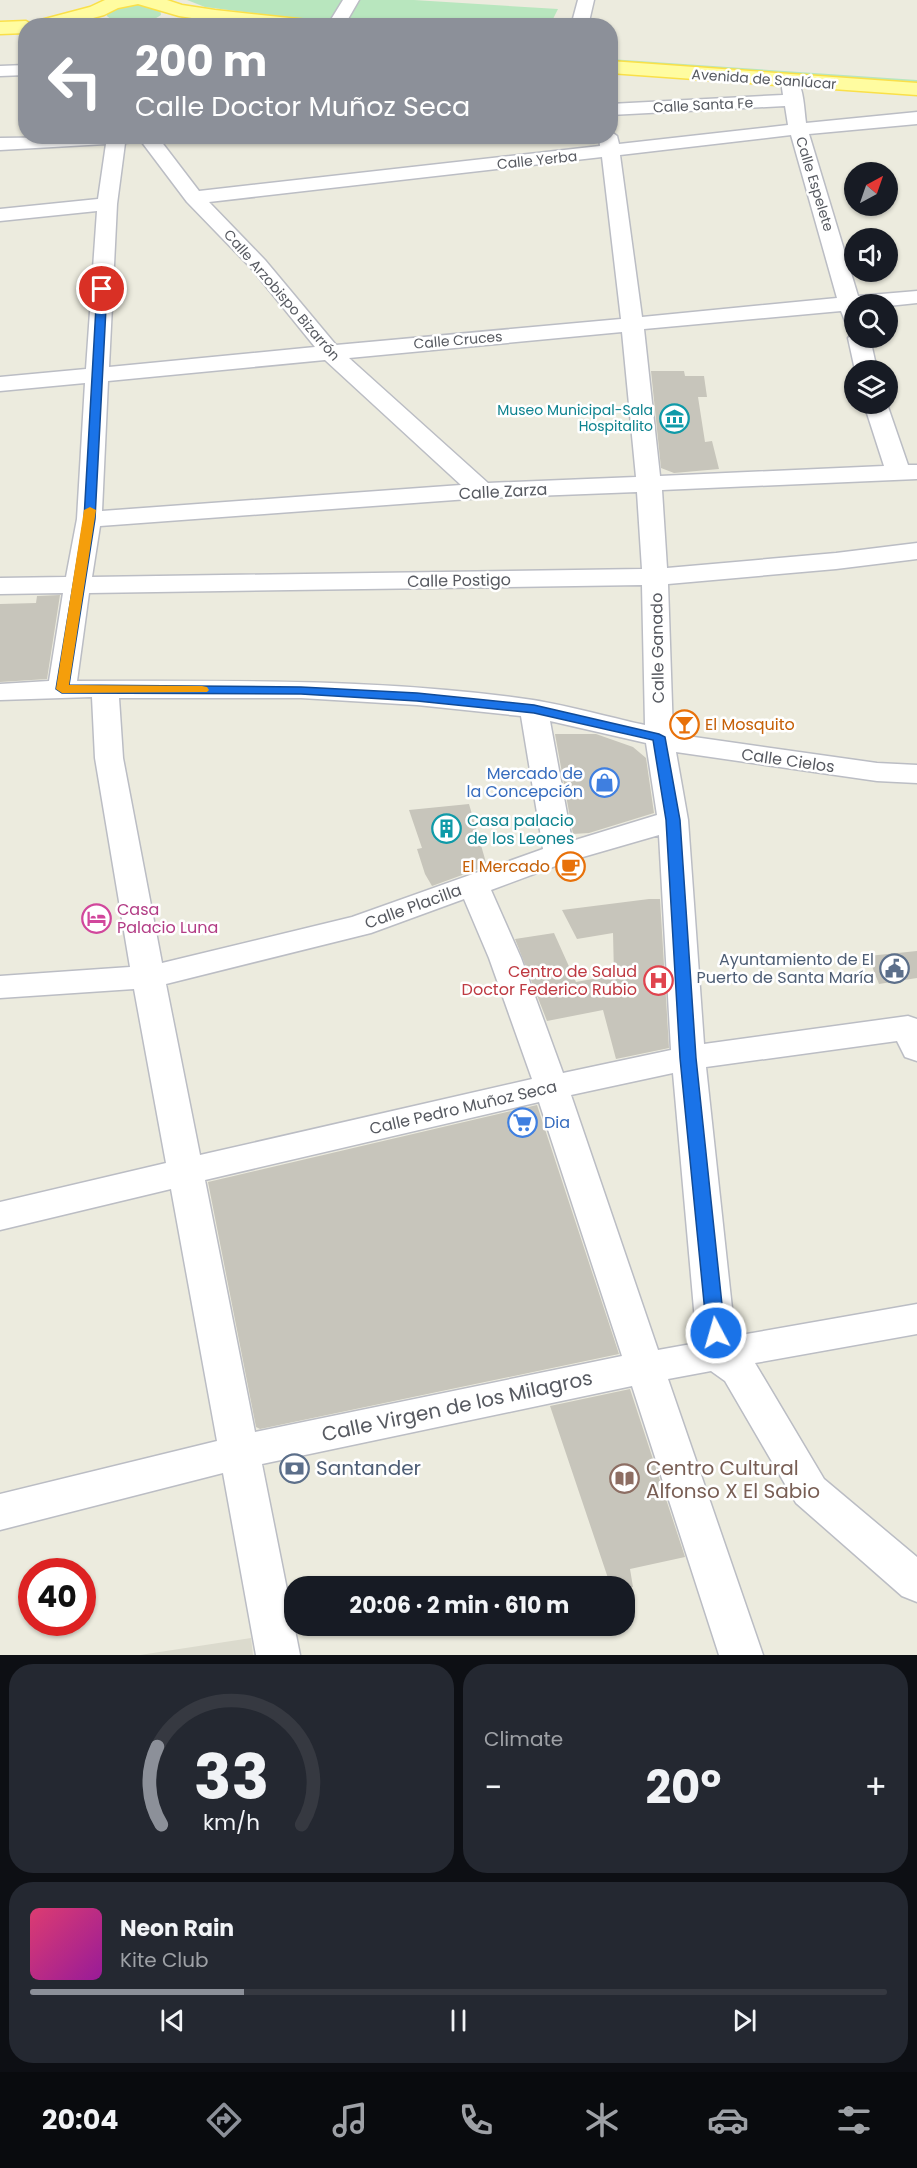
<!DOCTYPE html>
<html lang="en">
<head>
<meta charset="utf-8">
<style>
	:root { --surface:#171b24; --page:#242831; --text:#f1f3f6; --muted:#9ea1a6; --line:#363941; --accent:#8c9099 }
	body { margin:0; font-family:Poppins,sans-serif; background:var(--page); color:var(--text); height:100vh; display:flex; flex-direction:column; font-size:22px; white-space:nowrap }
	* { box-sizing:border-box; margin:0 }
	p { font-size:20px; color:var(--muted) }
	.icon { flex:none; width:33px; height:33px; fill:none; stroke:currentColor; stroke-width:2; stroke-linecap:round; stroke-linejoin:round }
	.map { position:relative; height:1655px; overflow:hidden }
	.panel { display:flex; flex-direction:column; gap:9px; padding:9px; background:#0d0f14; flex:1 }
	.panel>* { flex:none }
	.banner { position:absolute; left:18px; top:18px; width:600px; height:126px; border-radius:24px; box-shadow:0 2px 4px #0004; background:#8c9099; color:#fff; overflow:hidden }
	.needle { width:39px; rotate:40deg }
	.tools { position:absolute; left:844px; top:162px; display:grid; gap:12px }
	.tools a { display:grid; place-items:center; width:54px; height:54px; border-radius:50%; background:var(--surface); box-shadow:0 2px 4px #0004; font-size:30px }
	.speed { position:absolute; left:18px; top:1558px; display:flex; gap:12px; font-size:30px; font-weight:700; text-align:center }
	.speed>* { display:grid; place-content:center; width:78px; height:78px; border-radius:50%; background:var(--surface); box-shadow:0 2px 4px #0004; line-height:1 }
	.speed .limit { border:9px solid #d22; background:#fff; color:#111 }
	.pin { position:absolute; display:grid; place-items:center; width:51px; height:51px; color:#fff; margin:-26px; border:3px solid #fff; border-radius:50%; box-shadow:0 2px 6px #0007 }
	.me { position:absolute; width:66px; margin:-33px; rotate:354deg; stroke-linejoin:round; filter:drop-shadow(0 0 4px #0008) }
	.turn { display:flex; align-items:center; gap:21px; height:126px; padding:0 18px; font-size:27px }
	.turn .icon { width:78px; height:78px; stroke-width:2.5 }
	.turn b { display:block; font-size:42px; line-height:51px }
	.big { font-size:45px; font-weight:700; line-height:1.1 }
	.panel .card { flex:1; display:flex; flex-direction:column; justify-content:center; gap:9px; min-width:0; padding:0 21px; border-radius:24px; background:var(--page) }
	.panel .dial { align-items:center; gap:0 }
	.dial svg { height:156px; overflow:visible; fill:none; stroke:var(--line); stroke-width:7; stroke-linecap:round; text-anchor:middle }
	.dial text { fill:var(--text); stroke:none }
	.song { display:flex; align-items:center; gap:18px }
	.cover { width:72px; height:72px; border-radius:9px; background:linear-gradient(135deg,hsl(340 70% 55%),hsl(300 70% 35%)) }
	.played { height:6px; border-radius:3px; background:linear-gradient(90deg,var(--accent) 25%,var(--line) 25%) }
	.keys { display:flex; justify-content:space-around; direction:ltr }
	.heat { display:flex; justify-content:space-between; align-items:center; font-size:33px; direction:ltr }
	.panel .tiles { flex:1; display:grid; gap:9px; grid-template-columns:1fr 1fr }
	.card:last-child { grid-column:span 2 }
	.trip { position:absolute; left:284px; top:1576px; width:351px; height:60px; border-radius:24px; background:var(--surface); box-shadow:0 2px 4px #0004; font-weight:700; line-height:60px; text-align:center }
	.tab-bar { display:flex; height:96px; justify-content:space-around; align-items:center; background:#090b0e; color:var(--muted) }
	.tab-bar .icon { width:42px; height:42px }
	.tab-bar .current { color:var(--accent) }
	.tab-bar b { font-size:27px; color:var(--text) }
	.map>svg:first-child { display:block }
	.education { fill:#dbdacd }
	.green { fill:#b8e6be }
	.building { fill:#c7c5bb }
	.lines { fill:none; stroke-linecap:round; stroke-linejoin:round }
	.minor-casing { stroke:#bbbdc4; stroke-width:3 }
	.major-casing { stroke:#fae049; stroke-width:3 }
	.minor { fill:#fff; fill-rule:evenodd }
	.major { fill:#fffca0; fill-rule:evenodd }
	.route { fill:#1a73e8; stroke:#114b97; stroke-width:1.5 }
	.slow { fill:#f59e0b }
	.labels { text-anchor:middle; stroke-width:5; stroke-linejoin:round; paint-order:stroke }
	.far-street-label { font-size:14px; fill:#575a61; stroke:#fff }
	.far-culture-label { font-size:14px; fill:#0d838f; stroke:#fff; text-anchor:end }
	.street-label { font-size:16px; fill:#575a61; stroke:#fff }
	.food-label { font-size:16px; fill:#c56008; stroke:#fff; text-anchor:start }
	.shop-label { font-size:16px; fill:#366cbe; stroke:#fff; text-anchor:end }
	.culture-label { font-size:16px; fill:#0d838f; stroke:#fff; text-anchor:start }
	.hotel-label { font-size:16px; fill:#b23c85; stroke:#fff; text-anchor:start }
	.service-label { font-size:16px; fill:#4e5e75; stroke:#fff; text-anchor:end }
	.health-label { font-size:16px; fill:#be3a42; stroke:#fff; text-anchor:end }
	.near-street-label { font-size:20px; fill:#575a61; stroke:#fff }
	.near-service-label { font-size:20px; fill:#4e5e75; stroke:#fff; text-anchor:start }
	.near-education-label { font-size:20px; fill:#785e54; stroke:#fff; text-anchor:start }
</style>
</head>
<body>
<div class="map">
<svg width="917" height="1655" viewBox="0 0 917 1655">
	<rect width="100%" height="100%" fill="#ecebde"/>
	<path class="education" d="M 251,1638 L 253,1655 L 140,1655 Z"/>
	<path class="green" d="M 187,0 L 414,0 L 558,9 L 550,25 L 356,26 L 205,7 Z
		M 140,4 L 160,9 L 161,15 C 147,25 120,28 107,16 L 107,13 L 122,5 Z
		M 610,59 L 917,80 L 917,85 L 611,63 Z"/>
	<path class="building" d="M 651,371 L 684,371 L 685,376 L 704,376 L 707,397 L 698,397 L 705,442 L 712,441 L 719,469 L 674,473 L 661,468 Z
		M 60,595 L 47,679 L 0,682 L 0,604 L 36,603 L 37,596 Z
		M 555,734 L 596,734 L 633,747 L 646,758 L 654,813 L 589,833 L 573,834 Z
		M 469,804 L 487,866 L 432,886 L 425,874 L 417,849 L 422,848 L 409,810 Z
		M 649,899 L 660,899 L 669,1048 L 616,1059 L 603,1010 L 547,1021 L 515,939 L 554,933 L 576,982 L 614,975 L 613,933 L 577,939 L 562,910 Z
		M 917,951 L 917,978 L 879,984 L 868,956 Z
		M 537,1105 L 619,1354 L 260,1429 L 256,1427 L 208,1182 Z
		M 630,1389 L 685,1557 L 630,1569 L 633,1587 L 611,1587 L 550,1406 Z"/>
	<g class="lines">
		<defs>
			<path id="minor" d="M 343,0 L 359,0 L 344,26 L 327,26 Z
				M 578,0 L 594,0 L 588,26 L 571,26 Z
				M 26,65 L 26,75 L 0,76 L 0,66 Z
				M 790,76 L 796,77 C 804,90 804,108 806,123 L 917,112 L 917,124 L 809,134 L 858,296 L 917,291 L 917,303 L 888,306 L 855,304 L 855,328 L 847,326 L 841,311 L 644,329 L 660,476 L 884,466 L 864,404 L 887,404 L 908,465 L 917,465 L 917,479 L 662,490 L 667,568 L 836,553 L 917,543 L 917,559 L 836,569 L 668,584 L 673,734 L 877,763 L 917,765 L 917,783 L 877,781 L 676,752 L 688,820 L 704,1044 L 908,1016 L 917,1019 L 917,1061 L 905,1057 L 897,1041 L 706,1067 L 735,1336 L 917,1304 L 917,1334 L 755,1363 L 824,1479 L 917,1557 L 917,1602 L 902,1596 L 796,1503 L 725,1381 L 711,1371 L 668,1379 L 763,1655 L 719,1655 L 632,1386 L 262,1464 L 300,1655 L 256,1655 L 223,1473 L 0,1530 L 0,1494 L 217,1441 L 171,1189 L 0,1230 L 0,1202 L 166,1163 L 134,989 L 0,998 L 0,976 L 130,967 L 95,758 L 92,697 L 0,700 L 0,684 L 49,681 L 63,593 L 0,594 L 0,578 L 66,577 L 77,519 L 85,383 L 0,391 L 0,377 L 86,369 L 97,211 L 0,221 L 0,209 L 98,199 L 106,144 L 0,150 L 0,138 L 157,136 L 199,191 L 600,146 L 599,136 L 610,136 L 610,131 L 617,136 L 619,144 L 788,125 L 785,106 L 610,115 L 610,104 L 783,95 L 781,81 L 784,77 ZM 791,135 L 837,298 L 642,317 L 620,155 ZM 141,141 L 187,202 L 251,268 L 315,347 L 109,367 L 117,204 L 125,143 ZM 602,157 L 621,319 L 336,345 L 265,260 L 209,202 ZM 622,332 L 636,477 L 488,483 L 349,358 ZM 325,360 L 461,485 L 102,511 L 108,381 ZM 637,492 L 642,569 L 92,577 L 100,526 L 482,498 ZM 642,585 L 645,725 C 608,717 570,706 533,700 C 382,678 229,681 77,681 L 89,593 ZM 119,698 L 301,698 L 417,705 L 521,716 L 543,849 L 352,917 L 162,963 L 123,758 ZM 550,721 L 646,743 L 657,815 L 572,841 ZM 659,835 L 671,1050 L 563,1073 L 521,958 L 491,890 L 569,861 ZM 464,899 L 489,958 L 532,1079 L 200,1155 L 166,984 L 371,933 ZM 673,1073 L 697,1343 L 658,1350 L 571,1095 ZM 539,1102 L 622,1356 L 255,1432 L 205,1180 Z
				M 855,332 L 855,338 L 870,338 L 877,370 L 855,370 L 848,338 Z"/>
			<path id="major" d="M 105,0 L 167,0 L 182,5 L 215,10 L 308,20 L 315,22 L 317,26 L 230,24 L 179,16 L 138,4 L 118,8 L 104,15 L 64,26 L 35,25 L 37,21 L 90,7 Z
				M 26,21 L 34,26 L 26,26 L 26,33 L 0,34 L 0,22 Z
				M 610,61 L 917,83 L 917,95 L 610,73 Z"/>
		</defs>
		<use href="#minor" class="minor-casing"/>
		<use href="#major" class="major-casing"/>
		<use href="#minor" class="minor"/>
		<use href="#major" class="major"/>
	</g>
	<path class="route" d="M 102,286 L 107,289 L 95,519 L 69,685 L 301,687 L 417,693 L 534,705 L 659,734 L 665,737 L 680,820 L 696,1058 L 725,1333 L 722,1338 L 716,1340 L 710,1338 L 707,1333 L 680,1058 L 666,820 L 653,740 L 534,713 L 417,701 L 301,694 L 62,693 L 56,689 L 84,519 L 97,289 Z"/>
	<path class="slow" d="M 90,507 L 96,510 L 69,685 L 202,686 L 207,687 L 209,690 L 207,692 L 62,693 L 56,689 L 84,510 Z"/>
	<defs>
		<symbol id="museum-ring" viewBox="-11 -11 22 22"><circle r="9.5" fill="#fff" stroke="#0f9aa8" stroke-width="1.5"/><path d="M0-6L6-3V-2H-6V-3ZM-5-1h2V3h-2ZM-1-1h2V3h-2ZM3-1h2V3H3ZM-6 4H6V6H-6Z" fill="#0f9aa8"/></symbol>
		<symbol id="bar-ring" viewBox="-11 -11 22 22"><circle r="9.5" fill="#fff" stroke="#e8710a" stroke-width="1.5"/><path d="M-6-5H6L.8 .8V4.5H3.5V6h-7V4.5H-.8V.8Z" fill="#e8710a"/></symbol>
		<symbol id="shop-ring" viewBox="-11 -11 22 22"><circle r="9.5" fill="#fff" stroke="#3f7fe0" stroke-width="1.5"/><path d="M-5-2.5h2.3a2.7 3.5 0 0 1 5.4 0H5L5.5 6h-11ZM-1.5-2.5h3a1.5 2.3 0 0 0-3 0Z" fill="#3f7fe0"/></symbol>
		<symbol id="building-ring" viewBox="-11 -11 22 22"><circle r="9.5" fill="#fff" stroke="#0f9aa8" stroke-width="1.5"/><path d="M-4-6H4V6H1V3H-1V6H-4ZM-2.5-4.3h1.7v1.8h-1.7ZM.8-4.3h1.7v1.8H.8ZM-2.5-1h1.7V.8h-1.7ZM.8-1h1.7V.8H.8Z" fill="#0f9aa8"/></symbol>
		<symbol id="cafe-ring" viewBox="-11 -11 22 22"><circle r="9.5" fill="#fff" stroke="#e8710a" stroke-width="1.5"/><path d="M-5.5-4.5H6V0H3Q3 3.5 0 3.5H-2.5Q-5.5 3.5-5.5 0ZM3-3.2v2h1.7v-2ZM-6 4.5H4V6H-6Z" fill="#e8710a"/></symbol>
		<symbol id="hotel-ring" viewBox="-11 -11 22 22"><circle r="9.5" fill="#fff" stroke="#d1479c" stroke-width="1.5"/><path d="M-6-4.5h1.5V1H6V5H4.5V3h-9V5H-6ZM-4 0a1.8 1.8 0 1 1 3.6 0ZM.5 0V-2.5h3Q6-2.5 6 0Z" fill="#d1479c"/></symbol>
		<symbol id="civic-ring" viewBox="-11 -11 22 22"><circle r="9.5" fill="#fff" stroke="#5c6f8a" stroke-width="1.5"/><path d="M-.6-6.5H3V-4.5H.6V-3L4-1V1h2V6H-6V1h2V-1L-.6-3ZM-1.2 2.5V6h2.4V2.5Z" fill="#5c6f8a"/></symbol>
		<symbol id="hospital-ring" viewBox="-11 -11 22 22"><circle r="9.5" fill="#fff" stroke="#e0444e" stroke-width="1.5"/><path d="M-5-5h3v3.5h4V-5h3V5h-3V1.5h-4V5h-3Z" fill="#e0444e"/></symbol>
		<symbol id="supermarket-ring" viewBox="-11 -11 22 22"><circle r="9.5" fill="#fff" stroke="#3f7fe0" stroke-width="1.5"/><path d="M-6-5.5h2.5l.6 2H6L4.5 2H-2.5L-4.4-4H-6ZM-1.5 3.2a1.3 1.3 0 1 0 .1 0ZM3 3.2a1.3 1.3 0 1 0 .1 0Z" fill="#3f7fe0"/></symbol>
		<symbol id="bank-ring" viewBox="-11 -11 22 22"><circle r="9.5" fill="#fff" stroke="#5c6f8a" stroke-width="1.5"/><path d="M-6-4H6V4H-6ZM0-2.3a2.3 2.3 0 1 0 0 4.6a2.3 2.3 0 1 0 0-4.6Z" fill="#5c6f8a"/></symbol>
		<symbol id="library-ring" viewBox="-11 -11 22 22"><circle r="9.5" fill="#fff" stroke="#8d6e63" stroke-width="1.5"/><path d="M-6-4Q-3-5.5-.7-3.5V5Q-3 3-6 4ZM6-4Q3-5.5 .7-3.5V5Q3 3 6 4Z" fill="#8d6e63"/></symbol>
	</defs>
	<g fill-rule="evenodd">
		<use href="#museum-ring" x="658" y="402" width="33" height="33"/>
		<use href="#bar-ring" x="668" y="708" width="33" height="33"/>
		<use href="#shop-ring" x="588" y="766" width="33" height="33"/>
		<use href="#building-ring" x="430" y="812" width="33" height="33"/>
		<use href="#cafe-ring" x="554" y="850" width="33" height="33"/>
		<use href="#hotel-ring" x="80" y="902" width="33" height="33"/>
		<use href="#civic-ring" x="878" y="952" width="33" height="33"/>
		<use href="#hospital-ring" x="642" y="964" width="33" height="33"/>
		<use href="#supermarket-ring" x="506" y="1106" width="33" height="33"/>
		<use href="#bank-ring" x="278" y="1452" width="33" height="33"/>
		<use href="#library-ring" x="608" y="1462" width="33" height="33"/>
	</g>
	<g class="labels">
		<g class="far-street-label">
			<text transform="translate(764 79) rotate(4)" y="5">Avenida de Sanlúcar</text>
			<text transform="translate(703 105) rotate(-3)" y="5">Calle Santa Fe</text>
			<text transform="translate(537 160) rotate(-6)" y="5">Calle Yerba</text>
			<text transform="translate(815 184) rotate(73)" y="5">Calle Espelete</text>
			<text transform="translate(282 295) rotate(49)" y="5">Calle Arzobispo Bizarrón</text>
			<text transform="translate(458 340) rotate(-5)" y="5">Calle Cruces</text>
		</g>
		<g class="far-culture-label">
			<text x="653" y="415">Museo Municipal-Sala<tspan x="653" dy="16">Hospitalito</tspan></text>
		</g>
		<g class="street-label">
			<text transform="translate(503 491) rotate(-3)" y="6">Calle Zarza</text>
			<text transform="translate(459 580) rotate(-1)" y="6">Calle Postigo</text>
			<text transform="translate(657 648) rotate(-91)" y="6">Calle Ganado</text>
			<text transform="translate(788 760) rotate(8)" y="6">Calle Cielos</text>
			<text transform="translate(413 906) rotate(-20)" y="6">Calle Placilla</text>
			<text transform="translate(463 1107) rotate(-13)" y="6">Calle Pedro Muñoz Seca</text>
		</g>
		<g class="food-label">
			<text x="705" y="730">El Mosquito</text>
			<text x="550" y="872" text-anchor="end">El Mercado</text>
		</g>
		<g class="shop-label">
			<text x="583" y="779">Mercado de<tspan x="583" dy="18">la Concepción</tspan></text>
			<text x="544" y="1128" text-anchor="start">Dia</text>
		</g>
		<g class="culture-label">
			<text x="467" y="826">Casa palacio<tspan x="467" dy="18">de los Leones</tspan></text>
		</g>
		<g class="hotel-label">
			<text x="117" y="915">Casa<tspan x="117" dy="18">Palacio Luna</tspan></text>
		</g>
		<g class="service-label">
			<text x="874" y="965">Ayuntamiento de El<tspan x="874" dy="18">Puerto de Santa María</tspan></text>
		</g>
		<g class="health-label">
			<text x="637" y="977">Centro de Salud<tspan x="637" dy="18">Doctor Federico Rubio</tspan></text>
		</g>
		<g class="near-street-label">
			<text transform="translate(457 1406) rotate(-12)" y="7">Calle Virgen de los Milagros</text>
		</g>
		<g class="near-service-label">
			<text x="316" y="1475">Santander</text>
		</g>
		<g class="near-education-label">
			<text x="646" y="1475">Centro Cultural<tspan x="646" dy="23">Alfonso X El Sabio</tspan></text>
		</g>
	</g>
</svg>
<div class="tools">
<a><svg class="needle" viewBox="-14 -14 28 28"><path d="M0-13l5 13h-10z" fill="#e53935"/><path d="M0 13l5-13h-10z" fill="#9ea1a6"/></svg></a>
<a><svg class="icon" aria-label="sound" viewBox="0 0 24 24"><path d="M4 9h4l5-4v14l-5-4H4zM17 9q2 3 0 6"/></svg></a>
<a><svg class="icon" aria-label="search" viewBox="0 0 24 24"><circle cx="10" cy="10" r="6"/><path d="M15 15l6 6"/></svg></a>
<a><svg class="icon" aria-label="layers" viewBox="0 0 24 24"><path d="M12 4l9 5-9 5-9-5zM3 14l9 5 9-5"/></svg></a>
</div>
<div class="speed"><div class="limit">40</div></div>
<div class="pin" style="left:102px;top:289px;background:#d93025"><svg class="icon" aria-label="arrive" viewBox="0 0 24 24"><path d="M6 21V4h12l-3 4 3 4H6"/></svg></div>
<svg class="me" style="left:716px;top:1333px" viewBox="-20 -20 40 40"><circle r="17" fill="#1a73e8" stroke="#fff" stroke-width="3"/><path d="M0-11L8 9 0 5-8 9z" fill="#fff"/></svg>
<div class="trip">20:06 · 2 min · 610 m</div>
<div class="banner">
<div class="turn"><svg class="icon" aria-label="left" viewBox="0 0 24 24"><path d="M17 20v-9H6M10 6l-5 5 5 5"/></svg><div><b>200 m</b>Calle Doctor Muñoz Seca</div></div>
</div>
</div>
<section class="panel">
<div class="tiles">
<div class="card dial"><svg viewBox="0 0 100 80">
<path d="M14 69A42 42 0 1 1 86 69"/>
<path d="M14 69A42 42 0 0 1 12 29" stroke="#8c9099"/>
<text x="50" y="56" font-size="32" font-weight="700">33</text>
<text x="50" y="72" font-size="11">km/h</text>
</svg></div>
<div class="card"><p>Climate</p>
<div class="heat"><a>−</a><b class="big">20°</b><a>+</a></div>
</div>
<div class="card">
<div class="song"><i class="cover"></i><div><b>Neon Rain</b><p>Kite Club</p></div></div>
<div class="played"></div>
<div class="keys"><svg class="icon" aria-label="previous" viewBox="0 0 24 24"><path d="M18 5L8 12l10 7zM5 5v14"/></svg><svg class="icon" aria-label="pause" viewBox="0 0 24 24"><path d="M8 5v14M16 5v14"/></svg><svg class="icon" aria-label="next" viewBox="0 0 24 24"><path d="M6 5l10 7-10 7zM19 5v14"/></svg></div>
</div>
</div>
</section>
<nav class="tab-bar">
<b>20:04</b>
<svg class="icon current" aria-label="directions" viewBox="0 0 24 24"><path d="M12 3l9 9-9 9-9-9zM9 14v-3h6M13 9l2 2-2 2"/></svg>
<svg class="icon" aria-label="music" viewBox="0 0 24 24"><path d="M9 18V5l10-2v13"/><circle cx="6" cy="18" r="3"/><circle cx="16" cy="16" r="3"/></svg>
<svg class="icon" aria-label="phone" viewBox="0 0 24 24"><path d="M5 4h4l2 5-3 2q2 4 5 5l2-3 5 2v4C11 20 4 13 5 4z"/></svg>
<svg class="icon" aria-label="climate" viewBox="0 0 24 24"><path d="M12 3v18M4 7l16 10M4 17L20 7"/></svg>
<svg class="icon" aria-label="car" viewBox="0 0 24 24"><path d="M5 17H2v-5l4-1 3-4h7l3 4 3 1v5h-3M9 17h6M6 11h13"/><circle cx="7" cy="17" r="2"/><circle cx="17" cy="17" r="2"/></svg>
<svg class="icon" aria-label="filters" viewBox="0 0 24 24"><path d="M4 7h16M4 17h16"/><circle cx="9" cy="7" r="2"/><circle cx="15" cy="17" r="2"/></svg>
</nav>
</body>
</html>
